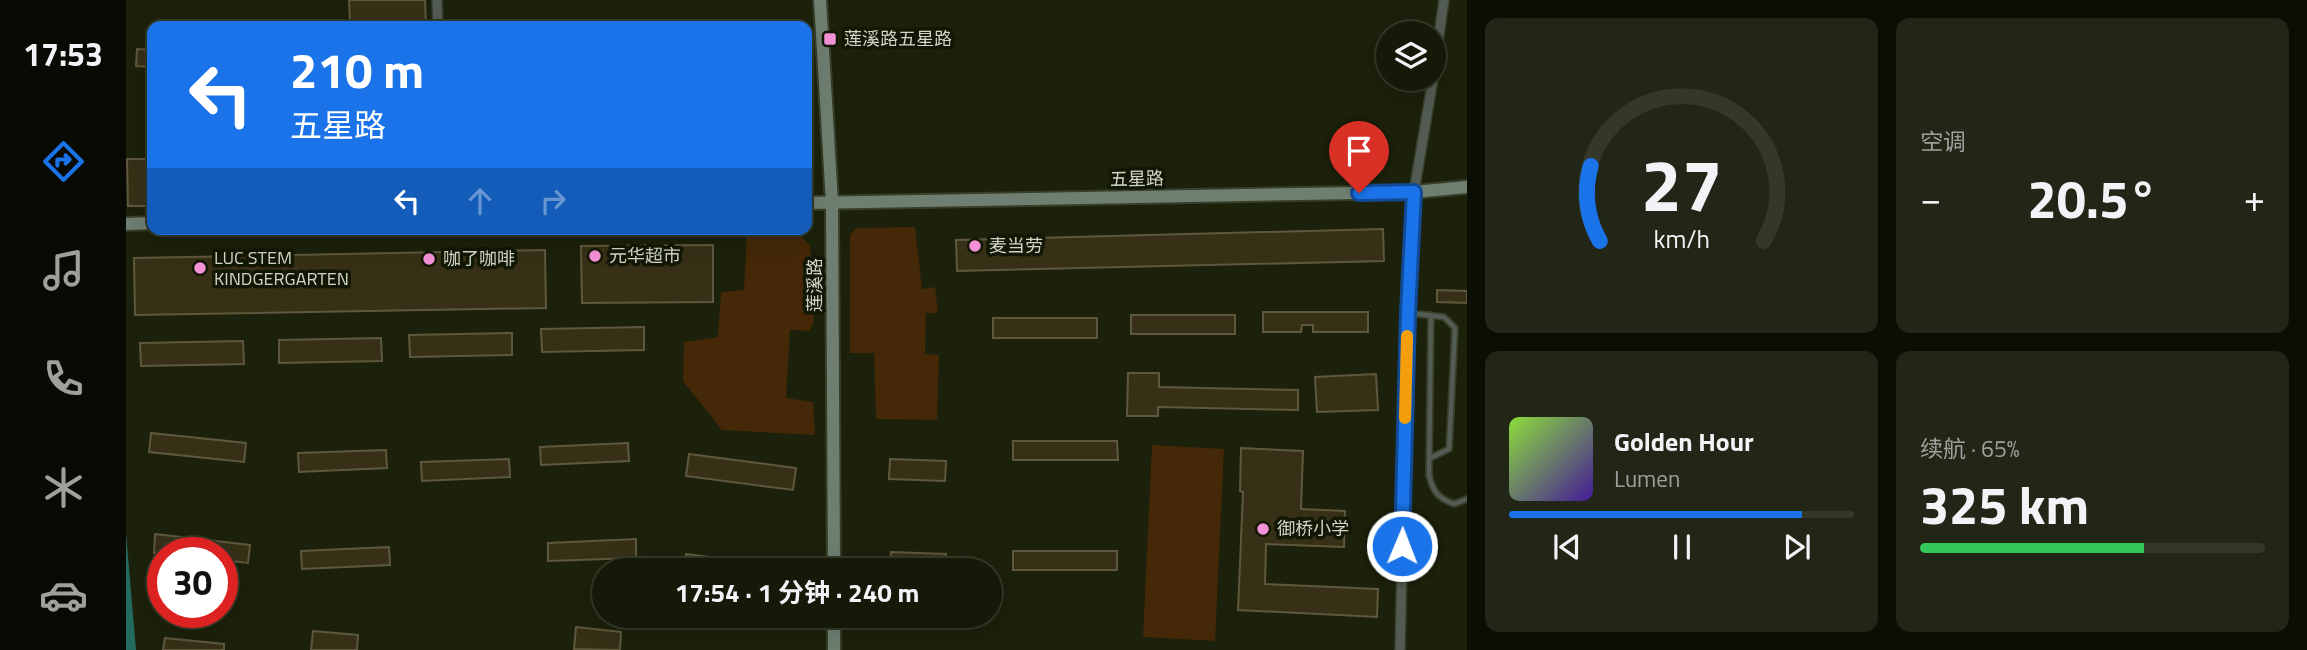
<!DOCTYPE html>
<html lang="zh">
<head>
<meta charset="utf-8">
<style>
	:root { --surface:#141908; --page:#212616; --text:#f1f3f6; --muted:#9da09c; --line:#333829; --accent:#1a73e8 }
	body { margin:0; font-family:"Titillium Web","Noto Sans SC",sans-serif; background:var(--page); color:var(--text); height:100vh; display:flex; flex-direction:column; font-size:26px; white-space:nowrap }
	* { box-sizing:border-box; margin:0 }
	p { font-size:23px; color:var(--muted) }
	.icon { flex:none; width:38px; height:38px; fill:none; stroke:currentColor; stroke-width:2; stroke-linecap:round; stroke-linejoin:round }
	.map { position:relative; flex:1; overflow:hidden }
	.sheet { display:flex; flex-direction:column; gap:18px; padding:18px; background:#0b0e04; width:840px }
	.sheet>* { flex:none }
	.guide { position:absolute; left:21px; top:21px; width:665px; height:214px; border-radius:14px; box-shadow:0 7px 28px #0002,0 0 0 2px var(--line); background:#1a73e8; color:#fff; overflow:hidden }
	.controls { position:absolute; left:1250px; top:21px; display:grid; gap:14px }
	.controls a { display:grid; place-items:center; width:70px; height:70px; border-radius:50%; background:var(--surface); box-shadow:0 7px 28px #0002,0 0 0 2px var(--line); font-size:35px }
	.speed { position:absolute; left:21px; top:537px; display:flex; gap:14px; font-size:35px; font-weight:700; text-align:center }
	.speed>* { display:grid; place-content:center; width:91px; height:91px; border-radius:50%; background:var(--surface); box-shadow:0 7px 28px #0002,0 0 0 2px var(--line); line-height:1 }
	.speed .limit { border:10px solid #d22; background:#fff; color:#111 }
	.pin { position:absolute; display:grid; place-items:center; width:60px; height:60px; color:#fff; margin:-72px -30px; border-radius:50% 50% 50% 0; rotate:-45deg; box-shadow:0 0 7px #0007 }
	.pin .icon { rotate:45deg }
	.me { position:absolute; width:77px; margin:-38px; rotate:1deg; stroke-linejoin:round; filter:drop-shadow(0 0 5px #0008) }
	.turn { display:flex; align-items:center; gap:24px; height:147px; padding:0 28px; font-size:32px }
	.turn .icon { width:91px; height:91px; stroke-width:2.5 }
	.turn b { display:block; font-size:49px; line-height:60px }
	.lanes { display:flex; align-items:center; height:66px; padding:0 28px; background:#0003; justify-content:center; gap:35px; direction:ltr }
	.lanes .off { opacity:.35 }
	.big { font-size:52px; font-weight:700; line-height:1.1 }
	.sheet .widget { flex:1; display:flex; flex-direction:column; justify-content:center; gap:10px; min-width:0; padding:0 24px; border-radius:14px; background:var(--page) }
	.sheet .dial { align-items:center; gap:0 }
	.dial svg { height:182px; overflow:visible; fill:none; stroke:var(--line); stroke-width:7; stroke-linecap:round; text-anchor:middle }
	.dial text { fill:var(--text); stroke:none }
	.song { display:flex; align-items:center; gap:21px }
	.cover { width:84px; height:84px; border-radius:10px; background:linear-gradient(135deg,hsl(90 70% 55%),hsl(260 70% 35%)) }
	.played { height:7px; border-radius:4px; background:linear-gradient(90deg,var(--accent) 85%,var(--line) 85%) }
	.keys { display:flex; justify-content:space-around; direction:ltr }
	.heat { display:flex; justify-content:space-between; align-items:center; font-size:38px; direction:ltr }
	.charge { height:10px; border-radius:5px; background:linear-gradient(90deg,#34c759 65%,var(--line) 0) }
	.sheet .tiles { flex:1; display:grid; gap:18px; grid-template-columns:repeat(2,1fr) }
	.trip { position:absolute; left:466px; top:558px; width:410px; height:70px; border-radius:35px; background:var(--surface); box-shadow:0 7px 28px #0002,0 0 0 2px var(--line); font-weight:700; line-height:70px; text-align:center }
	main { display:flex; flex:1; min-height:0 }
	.dock { display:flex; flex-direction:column; width:126px; justify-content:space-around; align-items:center; background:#080a03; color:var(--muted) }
	.dock .icon { width:49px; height:49px }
	.dock .active { color:var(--accent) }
	.dock b { font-size:32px; color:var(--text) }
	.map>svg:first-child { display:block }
	.green { fill:#442807 }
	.water { fill:#236a5f }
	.building { fill:#373017; stroke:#5f583e; stroke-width:2 }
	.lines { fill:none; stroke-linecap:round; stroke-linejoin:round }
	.lane-casing { stroke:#383e28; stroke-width:8 }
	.street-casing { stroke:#383e28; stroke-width:12 }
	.secondary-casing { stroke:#383e28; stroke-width:16 }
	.lane { stroke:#525c54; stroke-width:4.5 }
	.street { stroke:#525c54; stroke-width:9 }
	.secondary { stroke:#6e7f72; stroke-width:12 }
	.route-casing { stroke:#114b97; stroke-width:18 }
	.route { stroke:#1a73e8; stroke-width:12 }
	.slow { stroke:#f59e0b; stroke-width:12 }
	.poi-dot { fill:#f391d6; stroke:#121803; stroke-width:2.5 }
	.labels { text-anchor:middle; stroke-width:7; stroke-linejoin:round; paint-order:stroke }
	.poi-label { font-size:18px; fill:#d0d5c7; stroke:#121803; text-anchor:start }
	.street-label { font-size:18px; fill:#d0d5c7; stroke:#121803 }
</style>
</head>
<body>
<main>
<nav class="dock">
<b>17:53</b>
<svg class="icon active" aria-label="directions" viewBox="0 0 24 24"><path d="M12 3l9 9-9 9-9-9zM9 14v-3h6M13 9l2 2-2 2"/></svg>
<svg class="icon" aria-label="music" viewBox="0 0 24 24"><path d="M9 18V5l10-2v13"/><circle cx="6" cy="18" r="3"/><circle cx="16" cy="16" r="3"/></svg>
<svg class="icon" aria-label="phone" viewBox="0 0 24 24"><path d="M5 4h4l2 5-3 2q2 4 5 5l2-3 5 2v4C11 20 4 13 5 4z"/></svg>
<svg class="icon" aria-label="climate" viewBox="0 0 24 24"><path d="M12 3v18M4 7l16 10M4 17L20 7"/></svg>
<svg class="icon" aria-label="car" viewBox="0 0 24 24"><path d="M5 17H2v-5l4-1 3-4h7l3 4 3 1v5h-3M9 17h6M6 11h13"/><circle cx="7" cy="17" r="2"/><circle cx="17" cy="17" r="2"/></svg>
</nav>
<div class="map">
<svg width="1341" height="650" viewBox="0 0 1341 650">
	<rect width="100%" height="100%" fill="#1b210a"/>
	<path class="green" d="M 789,227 L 796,289 L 809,287 L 812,313 L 800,313 L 799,354 L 813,355 L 811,420 L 750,419 L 748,353 L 724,353 L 724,235 L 730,228 Z
		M 621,234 L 674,236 L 684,245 L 688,320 L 684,331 L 664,330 L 660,398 L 687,402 L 689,435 L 596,430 L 557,381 L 558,342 L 592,337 L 595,292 L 618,290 Z
		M 1026,445 L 1098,449 L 1089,641 L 1017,637 Z"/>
	<path class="water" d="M 0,533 L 10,650 L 0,650 Z"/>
	<path class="building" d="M 223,0 L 299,0 L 300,26 L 224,26 Z
		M 11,49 L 26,50 L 26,67 L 10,66 Z
		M 1,159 L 26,159 L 26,206 L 2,206 Z
		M 1257,229 L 1258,261 L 831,271 L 830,240 Z
		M 587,245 L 587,302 L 456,303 L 455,246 Z
		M 419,250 L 420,308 L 9,315 L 8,258 Z
		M 1311,290 L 1341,291 L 1341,303 L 1311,302 Z
		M 1137,312 L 1242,312 L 1242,332 L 1187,332 L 1187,325 L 1176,325 L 1175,332 L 1137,332 Z
		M 1005,315 L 1109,315 L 1109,334 L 1005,334 Z
		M 867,318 L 971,318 L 971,338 L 867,338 Z
		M 518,327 L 518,350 L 416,352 L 415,329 Z
		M 386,333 L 386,355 L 284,357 L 283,335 Z
		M 255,338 L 256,361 L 153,363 L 153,340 Z
		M 117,341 L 118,364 L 15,366 L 14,343 Z
		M 1002,373 L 1033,373 L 1033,387 L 1172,390 L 1172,410 L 1032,407 L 1032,416 L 1001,416 Z
		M 1250,374 L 1252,410 L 1191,412 L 1189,377 Z
		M 25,433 L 120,443 L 118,462 L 23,452 Z
		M 887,441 L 991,441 L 992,460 L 887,460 Z
		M 502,443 L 503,461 L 415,465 L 414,447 Z
		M 1115,448 L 1177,451 L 1175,509 L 1219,511 L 1218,547 L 1140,544 L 1139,584 L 1252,589 L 1251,617 L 1112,610 L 1117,492 L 1114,491 Z
		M 260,450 L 261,468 L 173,472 L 172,453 Z
		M 563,454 L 670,468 L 667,490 L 560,476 Z
		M 383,459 L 384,477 L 296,481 L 295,462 Z
		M 764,459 L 820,461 L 819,481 L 763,479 Z
		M 29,534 L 124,545 L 122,563 L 96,560 L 96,553 L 28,553 Z
		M 510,539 L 510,558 L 422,561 L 422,543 Z
		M 263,547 L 264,565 L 176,569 L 175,551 Z
		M 887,551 L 991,551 L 991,570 L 887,570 Z
		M 765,552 L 820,554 L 820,570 L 764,570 Z
		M 560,554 L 647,565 L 647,570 L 558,570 Z
		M 450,627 L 495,632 L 494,650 L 448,649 Z
		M 187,631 L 232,635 L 231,650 L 185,650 Z
		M 39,638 L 98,644 L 98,650 L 37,650 Z"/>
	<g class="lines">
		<defs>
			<path id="lane" d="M 1282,313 L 1318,317 L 1329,328 L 1323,449 L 1304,458
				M 1305,315 L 1303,475 C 1307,492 1312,498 1328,504 L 1341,499"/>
			<path id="street" d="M 311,0 L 312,26
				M 1307,77 L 1318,0
				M 1274,650 L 1282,313 L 1288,192 L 1307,79"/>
			<path id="secondary" d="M 694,0 L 706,203 L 708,570
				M 681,203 L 1288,192 L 1341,187
				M 0,224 L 26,223
				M 708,616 L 708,650"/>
		</defs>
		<use href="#lane" class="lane-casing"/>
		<use href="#street" class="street-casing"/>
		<use href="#secondary" class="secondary-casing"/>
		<use href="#lane" class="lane"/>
		<use href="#street" class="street"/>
		<use href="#secondary" class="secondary"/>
	</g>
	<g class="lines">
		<defs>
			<path id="route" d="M 1233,193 L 1288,192 L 1282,313 L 1276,546"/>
		</defs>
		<use href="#route" class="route-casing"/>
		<use href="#route" class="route"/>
		<path class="slow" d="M 1279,418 L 1281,336"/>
	</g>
	<g class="poi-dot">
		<rect x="697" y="32" width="14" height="14" rx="3.5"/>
		<circle cx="849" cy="246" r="7"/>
		<circle cx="469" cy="256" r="7"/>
		<circle cx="303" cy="259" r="7"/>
		<circle cx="74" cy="268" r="7"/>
		<circle cx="1137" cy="529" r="7"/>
	</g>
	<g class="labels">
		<g class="poi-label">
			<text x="718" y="45">莲溪路五星路</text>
			<text x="863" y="252">麦当劳</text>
			<text x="483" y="262">元华超市</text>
			<text x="88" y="264">LUC STEM<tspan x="88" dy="21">KINDGERGARTEN</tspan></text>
			<text x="317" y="265">咖了咖啡</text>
			<text x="1151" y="535">御桥小学</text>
		</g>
		<g class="street-label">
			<text transform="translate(1011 179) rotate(-1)" y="6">五星路</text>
			<text transform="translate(689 285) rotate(-90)" y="6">莲溪路</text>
		</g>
	</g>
</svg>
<div class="controls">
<a><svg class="icon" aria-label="layers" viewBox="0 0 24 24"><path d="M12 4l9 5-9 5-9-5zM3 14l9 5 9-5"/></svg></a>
</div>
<div class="speed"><div class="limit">30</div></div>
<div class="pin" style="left:1233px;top:193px;background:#d93025"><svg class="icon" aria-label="arrive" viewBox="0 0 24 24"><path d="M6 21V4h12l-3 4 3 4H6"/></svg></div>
<svg class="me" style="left:1276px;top:546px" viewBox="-20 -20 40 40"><circle r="17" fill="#1a73e8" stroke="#fff" stroke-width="3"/><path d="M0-11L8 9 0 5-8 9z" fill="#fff"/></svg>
<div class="trip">17:54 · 1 分钟 · 240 m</div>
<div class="guide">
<div class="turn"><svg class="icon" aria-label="left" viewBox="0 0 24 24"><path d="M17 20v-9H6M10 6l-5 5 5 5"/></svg><div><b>210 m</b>五星路</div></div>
<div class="lanes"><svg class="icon" aria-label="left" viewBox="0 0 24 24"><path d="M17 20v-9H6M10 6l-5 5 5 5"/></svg><svg class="icon off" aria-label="ahead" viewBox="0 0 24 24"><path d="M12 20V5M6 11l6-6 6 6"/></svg><svg class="icon off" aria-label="right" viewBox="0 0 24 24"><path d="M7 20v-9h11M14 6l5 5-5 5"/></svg></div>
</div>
</div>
<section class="sheet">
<div class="tiles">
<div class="widget dial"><svg viewBox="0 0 100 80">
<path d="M14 69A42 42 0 1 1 86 69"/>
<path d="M14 69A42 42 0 0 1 10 36" stroke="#1a73e8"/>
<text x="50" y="56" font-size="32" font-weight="700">27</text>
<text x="50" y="72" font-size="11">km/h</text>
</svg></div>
<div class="widget"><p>空调</p>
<div class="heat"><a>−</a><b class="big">20.5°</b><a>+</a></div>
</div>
<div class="widget">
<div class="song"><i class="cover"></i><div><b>Golden Hour</b><p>Lumen</p></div></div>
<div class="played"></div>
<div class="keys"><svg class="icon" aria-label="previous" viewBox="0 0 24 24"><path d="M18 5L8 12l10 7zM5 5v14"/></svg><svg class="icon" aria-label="pause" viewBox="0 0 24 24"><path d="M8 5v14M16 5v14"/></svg><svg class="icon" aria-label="next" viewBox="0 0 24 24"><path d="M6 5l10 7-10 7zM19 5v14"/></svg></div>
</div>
<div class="widget"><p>续航 · 65%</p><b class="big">325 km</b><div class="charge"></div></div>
</div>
</section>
</main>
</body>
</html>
